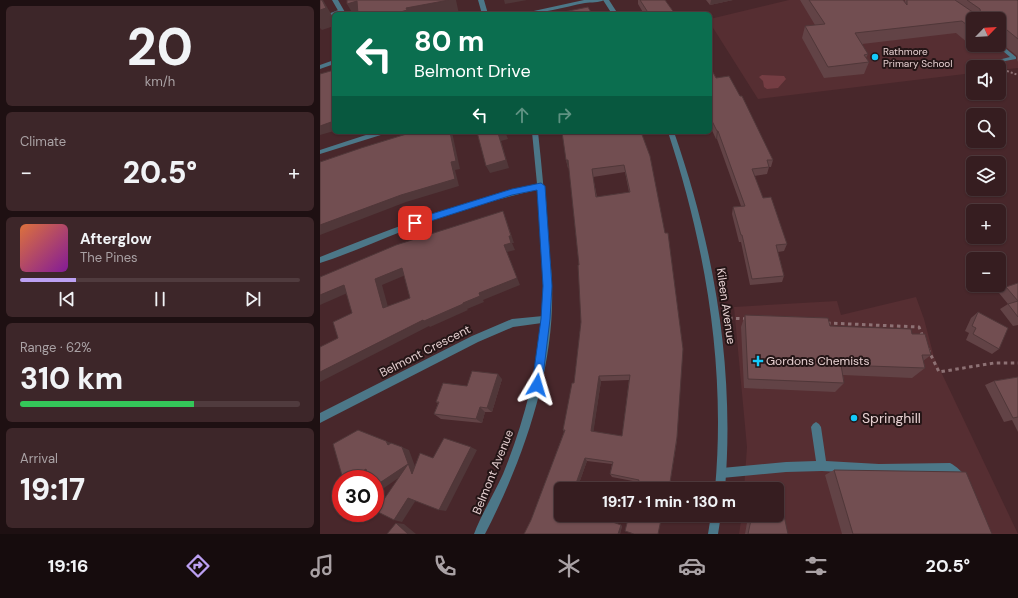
<!DOCTYPE html>
<html lang="en">
<head>
<meta charset="utf-8">
<style>
	:root { --surface:#361d20; --page:#3d2629; --text:#f1f3f6; --muted:#aaa2a5; --line:#503b3e; --accent:#bca0f2 }
	body { margin:0; font-family:"DM Sans",sans-serif; background:var(--page); color:var(--text); height:100vh; display:flex; flex-direction:column; font-size:15px; white-space:nowrap }
	* { box-sizing:border-box; margin:0 }
	p { font-size:13px; color:var(--muted) }
	.icon { flex:none; width:22px; height:22px; fill:none; stroke:currentColor; stroke-width:2; stroke-linecap:round; stroke-linejoin:round }
	.map { position:relative; flex:1; overflow:hidden }
	.details { display:flex; flex-direction:column; gap:6px; padding:6px; background:#1e1012; width:320px }
	.details>* { flex:none }
	.hud { position:absolute; left:12px; top:12px; width:380px; height:122px; border-radius:6px; box-shadow:0 1px 3px #0004,0 0 0 1px var(--line); background:#0b6e4f; color:#fff; overflow:hidden }
	.needle { width:26px; rotate:65deg }
	.fabs { position:absolute; left:646px; top:12px; display:grid; gap:8px }
	.fabs a { display:grid; place-items:center; width:40px; height:40px; border-radius:6px; background:var(--surface); box-shadow:0 1px 3px #0004,0 0 0 1px var(--line); font-size:20px }
	.speed { position:absolute; left:12px; top:470px; display:flex; gap:8px; font-size:20px; font-weight:700; text-align:center }
	.speed>* { display:grid; place-content:center; width:52px; height:52px; border-radius:50%; background:var(--surface); box-shadow:0 1px 3px #0004,0 0 0 1px var(--line); line-height:1 }
	.speed .limit { border:6px solid #d22; background:#fff; color:#111 }
	.pin { position:absolute; display:grid; place-items:center; width:34px; height:34px; color:#fff; margin:-17px; border-radius:8px; box-shadow:0 2px 6px #0006 }
	.me { position:absolute; width:44px; margin:-22px; rotate:7deg; stroke-linejoin:round; filter:drop-shadow(0 0 3px #0008) }
	.turn { display:flex; align-items:center; gap:14px; height:84px; padding:0 16px; font-size:18px }
	.turn .icon { width:52px; height:52px; stroke-width:2.5 }
	.turn b { display:block; font-size:28px; line-height:34px }
	.lanes { display:flex; align-items:center; height:38px; padding:0 16px; background:#0003; justify-content:center; gap:20px; direction:ltr }
	.lanes .off { opacity:.35 }
	.big { font-size:30px; font-weight:800; line-height:1.1 }
	.details .card { flex:1; display:flex; flex-direction:column; justify-content:center; gap:6px; min-width:0; padding:0 14px; border-radius:6px; background:var(--page) }
	.details .dial { align-items:center; gap:0 }
	.dial b { font-size:52px; line-height:1 }
	.song { display:flex; align-items:center; gap:12px }
	.cover { width:48px; height:48px; border-radius:6px; background:linear-gradient(135deg,hsl(20 70% 55%),hsl(290 70% 35%)) }
	.played { height:4px; border-radius:2px; background:linear-gradient(90deg,var(--accent) 20%,var(--line) 20%) }
	.keys { display:flex; justify-content:space-around; direction:ltr }
	.heat { display:flex; justify-content:space-between; align-items:center; font-size:22px; direction:ltr }
	.charge { height:6px; border-radius:3px; background:linear-gradient(90deg,#34c759 62%,var(--line) 0) }
	.trip { position:absolute; left:234px; top:482px; width:230px; height:40px; border-radius:6px; background:var(--surface); box-shadow:0 1px 3px #0004,0 0 0 1px var(--line); font-weight:800; line-height:40px; text-align:center }
	.menu { display:flex; height:64px; justify-content:space-around; align-items:center; background:#160c0d; color:var(--muted) }
	.menu .icon { width:28px; height:28px }
	.menu .current { color:var(--accent) }
	.menu b { font-size:18px; color:var(--text) }
	main { display:flex; flex:1; min-height:0 }
	.map>svg:first-child { display:block }
	.built { fill:#562e32 }
	.green { fill:#753d43 }
	.lines { fill:none; stroke-linecap:round; stroke-linejoin:round }
	.path-far1 { stroke:#8d7174; stroke-width:2; stroke-dasharray:2 2; stroke-linecap:butt }
	.path { stroke:#8d7174; stroke-width:3; stroke-dasharray:3.5 3.5; stroke-linecap:butt }
	.service { fill:#4c7788; fill-rule:evenodd }
	.minor { fill:#4c7788; fill-rule:evenodd }
	.tertiary { fill:#4c7788; fill-rule:evenodd }
	.wall { fill:#624346; fill-rule:evenodd }
	.shaded-wall { fill:#503739 }
	.building { fill:#724e51; stroke:#503739; fill-rule:evenodd }
	.route { fill:#1a73e8; stroke:#114b97 }
	.poi-dot { fill:#14cafb; stroke:#241516; stroke-width:1.5 }
	.labels { text-anchor:middle; stroke-width:4; stroke-linejoin:round; paint-order:stroke }
	.far-poi-label { font-size:10px; fill:#e6d0d1; stroke:#241516; text-anchor:start }
	.street-label { font-size:12px; fill:#e6d0d1; stroke:#241516 }
	.poi-label { font-size:12px; fill:#e6d0d1; stroke:#241516; text-anchor:start }
	.near-poi-label { font-size:14px; fill:#e6d0d1; stroke:#241516; text-anchor:start }
</style>
</head>
<body>
<main>
<section class="details">
<div class="card dial"><b>20</b><p>km/h</p></div>
<div class="card"><p>Climate</p>
<div class="heat"><a>−</a><b class="big">20.5°</b><a>+</a></div>
</div>
<div class="card">
<div class="song"><i class="cover"></i><div><b>Afterglow</b><p>The Pines</p></div></div>
<div class="played"></div>
<div class="keys"><svg class="icon" aria-label="previous" viewBox="0 0 24 24"><path d="M18 5L8 12l10 7zM5 5v14"/></svg><svg class="icon" aria-label="pause" viewBox="0 0 24 24"><path d="M8 5v14M16 5v14"/></svg><svg class="icon" aria-label="next" viewBox="0 0 24 24"><path d="M6 5l10 7-10 7zM19 5v14"/></svg></div>
</div>
<div class="card"><p>Range · 62%</p><b class="big">310 km</b><div class="charge"></div></div>
<div class="card"><p>Arrival</p><b class="big">19:17</b></div>
</section>
<div class="map">
<svg width="698" height="534" viewBox="0 0 698 534">
	<rect width="100%" height="100%" fill="#48272b"/>
	<path class="built" d="M 469,0 L 636,0 L 653,19 L 653,45 L 679,45 L 679,33 L 698,48 L 698,68 L 679,70 L 679,67 L 653,67 L 653,73 L 438,99 L 390,23 L 390,19 Z
		M 596,297 L 604,319 L 614,357 L 698,534 L 419,534 L 422,515 L 457,515 L 457,489 L 424,489 L 427,447 L 414,307 L 517,301 L 521,315 Z"/>
	<path class="green" d="M 442,75 L 464,76 L 466,79 L 458,88 L 447,89 L 444,87 L 443,81 L 439,77 Z"/>
	<g class="lines">
		<path class="path-far1" d="M 687,71 L 698,75"/>
		<path class="path" d="M 409,318 L 426,319
			M 507,323 L 599,327 L 603,337
			M 608,349 L 619,372 L 674,363 L 698,363"/>
		<path class="service" d="M 21,9 L 23,10 L 23,12 L 11,16 L 8,14 Z
			M 679,43 L 696,57 L 696,59 L 674,63 L 674,61 L 690,57 L 677,46 L 676,45 L 679,45 Z
			M 496,422 L 499,424 L 501,427 L 506,461 L 559,464 L 630,463 C 636,466 644,473 647,479 L 646,483 L 642,484 L 638,483 L 628,473 L 559,474 L 502,471 L 466,472 L 402,478 L 398,477 L 397,473 L 398,469 L 402,468 L 466,462 L 496,461 L 491,427 L 493,424 Z"/>
		<path class="minor" d="M 12,0 L 18,0 L 26,14 L 20,14 Z
			M 158,0 L 164,0 L 168,14 L 162,14 Z
			M 283,0 L 289,0 L 298,14 L 292,14 Z
			M 55,132 L 65,132 L 64,134 L 0,154 L 0,150 Z
			M 212,132 L 218,132 C 222,168 225,204 228,240 C 229,255 232,270 232,285 C 235,370 203,460 165,534 L 154,534 C 162,513 174,494 183,474 C 203,425 216,375 222,323 L 193,327 L 158,342 L 0,423 L 0,413 L 152,336 L 192,319 L 223,316 L 224,286 L 217,190 C 171,200 127,214 83,231 C 55,242 28,254 0,263 L 0,257 C 71,229 142,201 217,184 Z
			M 348,132 L 354,132 C 394,247 415,367 405,489 L 395,489 C 406,367 386,248 348,132 Z
			M 391,515 L 401,515 L 398,534 L 388,534 Z"/>
		<path class="tertiary" d="M 264,0 L 284,0 C 279,3 271,2 265,3 C 244,7 222,14 200,14 Z
			M 14,60 L 14,64 L 0,69 L 0,65 Z"/>
	</g>
	<path class="wall" d="M 318,0 L 345,0 L 355,14 L 324,14 L 318,4 Z
		M 386,0 L 413,0 L 390,5 Z
		M 480,0 L 583,0 L 585,2 L 585,0 L 697,0 L 698,1 L 698,62 L 697,60 L 697,56 L 681,43 L 678,49 L 660,53 L 636,33 L 542,44 L 548,54 L 546,58 L 549,62 L 544,74 L 504,78 L 482,38 L 485,26 L 495,25 ZM 653,19 L 679,45 L 653,45 Z
		M 390,67 L 396,78 L 453,160 L 451,167 L 449,167 L 447,174 L 434,176 L 443,198 L 467,244 L 464,251 L 458,252 L 464,276 L 462,282 L 430,285 L 421,242 L 419,242 L 412,214 L 413,207 L 421,206 L 397,139 L 396,139 L 390,126 Z
		M 321,132 L 357,440 L 349,489 L 316,489 L 318,482 L 292,477 L 290,474 L 292,464 L 267,461 L 257,489 L 241,489 L 241,515 L 302,526 L 300,534 L 204,534 L 211,520 L 244,432 L 243,430 L 254,383 L 261,322 L 259,265 L 249,168 L 248,168 L 246,160 ZM 305,172 L 309,192 L 277,197 L 273,177 ZM 309,380 L 302,436 L 273,432 L 281,381 Z
		M 698,283 L 698,325 L 693,326 L 680,309 L 688,304 L 679,293 L 686,287 Z
		M 658,312 L 679,349 L 672,354 L 646,340 L 649,333 L 645,331 L 651,318 Z
		M 425,315 L 510,326 L 592,334 L 611,355 L 603,361 L 605,368 L 592,378 L 523,375 L 524,383 L 515,392 L 424,388 L 421,327 Z
		M 698,377 L 698,432 L 692,420 L 684,422 L 665,385 L 674,381 Z
		M 182,379 L 172,412 L 165,412 L 162,423 L 121,419 L 114,414 L 118,403 L 116,402 L 147,386 Z
		M 514,470 L 672,534 L 522,534 L 505,475 Z
		M 432,515 L 468,534 L 425,534 L 428,517 Z"/>
	<path class="shaded-wall" d="M 0,0 L 3,0 L 14,19 L 14,26 L 2,30 L 0,28 Z
		M 129,0 L 136,0 L 139,14 L 74,14 L 86,8 Z
		M 184,0 L 207,0 L 185,4 Z
		M 391,0 L 413,0 L 390,5 Z
		M 37,1 L 45,14 L 33,14 L 27,4 Z
		M 687,30 L 683,38 L 685,37 L 678,49 L 660,53 L 665,45 L 679,45 L 679,38 L 682,33 Z
		M 14,121 L 14,131 L 0,135 L 0,126 Z
		M 397,131 L 398,131 L 397,139 L 396,139 Z
		M 130,132 L 132,132 L 140,169 L 135,170 L 139,186 L 86,202 L 0,235 L 0,225 L 131,162 Z
		M 181,132 L 187,132 L 188,134 L 186,134 L 188,139 L 181,141 L 189,168 L 170,173 L 166,166 L 178,133 Z
		M 246,160 L 248,160 L 250,167 L 248,168 Z
		M 183,211 L 186,219 L 194,243 L 192,243 L 195,250 L 187,252 L 200,285 L 163,300 L 164,302 L 147,309 L 148,310 L 110,327 L 109,326 L 0,382 L 0,372 L 103,320 L 143,303 L 159,293 L 189,236 Z
		M 82,268 L 88,274 L 62,285 L 70,314 L 63,308 L 55,279 Z
		M 24,285 L 32,291 L 0,305 L 0,295 Z
		M 178,374 L 182,379 L 172,412 L 167,408 Z
		M 279,376 L 281,381 L 273,435 L 271,431 Z
		M 160,407 L 165,412 L 162,423 L 156,419 Z
		M 66,441 L 74,444 L 68,445 Z
		M 82,447 L 89,450 L 99,477 L 92,474 L 90,470 L 61,490 L 55,488 L 55,486 Z
		M 151,447 L 157,450 L 126,511 L 119,510 Z
		M 265,458 L 267,461 L 257,489 L 254,489 Z
		M 46,469 L 55,471 L 43,479 L 30,479 Z
		M 88,498 L 96,500 L 82,522 L 74,520 Z
		M 76,523 L 84,524 L 96,534 L 88,534 Z
		M 301,525 L 302,526 L 300,534 L 298,534 Z"/>
	<path class="building" d="M 0,0 L 2,0 L 6,8 L 0,10 Z
		M 27,0 L 129,0 L 86,8 L 87,10 L 74,14 L 38,14 L 37,1 L 27,4 Z
		M 320,0 L 345,0 L 355,14 L 329,14 Z
		M 489,0 L 583,0 L 587,5 L 587,0 L 635,0 L 660,17 L 661,15 L 660,9 L 647,0 L 697,0 L 698,1 L 698,39 L 687,30 L 682,33 L 685,37 L 679,39 L 679,19 L 653,19 L 653,30 L 642,21 L 535,33 L 548,54 L 544,55 L 549,62 L 508,67 L 485,26 L 505,24 Z
		M 268,7 L 272,14 L 234,14 Z
		M 390,67 L 396,78 L 409,76 L 420,96 L 422,96 L 453,160 L 447,160 L 449,167 L 432,169 L 443,198 L 451,197 L 467,244 L 456,245 L 464,276 L 432,279 L 422,235 L 421,235 L 413,207 L 425,206 L 398,131 L 397,131 L 390,117 Z
		M 14,70 L 14,121 L 0,126 L 0,74 Z
		M 93,132 L 130,132 L 136,161 L 131,162 L 135,179 L 81,195 L 0,225 L 0,162 L 41,148 Z
		M 157,132 L 181,132 L 178,133 L 186,160 L 166,166 Z
		M 242,132 L 321,132 L 330,156 L 345,233 L 348,233 L 363,349 L 357,437 L 349,489 L 316,489 L 319,480 L 290,474 L 293,462 L 265,458 L 254,489 L 241,489 L 241,515 L 273,515 L 301,525 L 298,534 L 204,534 L 211,520 L 245,430 L 243,430 L 252,383 L 254,383 L 261,322 L 258,265 L 259,265 L 248,160 L 246,160 ZM 304,165 L 310,192 L 276,197 L 272,169 ZM 310,375 L 302,436 L 271,431 L 279,376 Z
		M 183,211 L 191,236 L 189,236 L 191,243 L 184,245 L 197,278 L 159,293 L 160,296 L 143,303 L 143,304 L 104,321 L 103,320 L 0,372 L 0,347 L 18,338 L 13,322 L 32,313 L 24,285 L 0,295 L 0,277 L 76,245 ZM 82,268 L 90,298 L 63,308 L 55,279 Z
		M 698,283 L 698,317 L 688,304 L 698,301 L 686,287 Z
		M 658,312 L 688,328 L 679,349 L 653,334 L 656,328 L 652,326 Z
		M 425,315 L 508,318 L 510,326 L 591,329 L 592,334 L 605,334 L 611,355 L 602,355 L 605,368 L 521,365 L 524,383 L 428,379 Z
		M 152,371 L 178,374 L 167,408 L 160,407 L 156,419 L 114,414 L 119,402 L 116,402 L 123,383 L 147,386 Z
		M 698,377 L 698,417 L 693,418 L 674,381 Z
		M 38,430 L 66,441 L 68,445 L 71,443 L 82,447 L 92,474 L 100,453 L 113,458 L 124,438 L 151,447 L 119,510 L 88,498 L 74,520 L 56,511 L 88,464 L 55,486 L 55,479 L 49,479 L 46,469 L 30,479 L 23,479 L 13,444 Z
		M 514,470 L 646,472 L 672,534 L 533,534 Z
		M 463,511 L 468,534 L 428,534 L 432,515 L 457,515 L 457,512 Z
		M 309,515 L 342,515 L 338,534 L 314,534 L 305,531 Z
		M 76,523 L 88,534 L 67,534 Z"/>
	<path class="route" d="M 221,183 L 225,186 L 232,286 L 230,319 L 222,385 L 221,389 L 217,390 L 213,389 L 212,385 L 221,319 L 223,286 L 217,190 L 192,195 L 95,226 L 91,223 L 92,220 L 192,189 Z"/>
	<g class="poi-dot">
		<circle cx="555" cy="57" r="4"/>
		<path d="M436 355h4v4h4v4h-4v4h-4v-4h-4v-4h4z"/>
		<circle cx="534" cy="418" r="4"/>
	</g>
	<g class="labels">
		<g class="far-poi-label">
			<text x="563" y="55">Rathmore<tspan x="563" dy="12">Primary School</tspan></text>
		</g>
		<g class="street-label">
			<text transform="translate(406 306) rotate(82)" y="4">Kileen Avenue</text>
			<text transform="translate(105 351) rotate(-27)" y="4">Belmont Crescent</text>
			<text transform="translate(173 472) rotate(-68)" y="4">Belmont Avenue</text>
		</g>
		<g class="poi-label">
			<text x="446" y="365">Gordons Chemists</text>
		</g>
		<g class="near-poi-label">
			<text x="542" y="423">Springhill</text>
		</g>
	</g>
</svg>
<div class="fabs">
<a><svg class="needle" viewBox="-14 -14 28 28"><path d="M0-13l5 13h-10z" fill="#e53935"/><path d="M0 13l5-13h-10z" fill="#aaa2a5"/></svg></a>
<a><svg class="icon" aria-label="sound" viewBox="0 0 24 24"><path d="M4 9h4l5-4v14l-5-4H4zM17 9q2 3 0 6"/></svg></a>
<a><svg class="icon" aria-label="search" viewBox="0 0 24 24"><circle cx="10" cy="10" r="6"/><path d="M15 15l6 6"/></svg></a>
<a><svg class="icon" aria-label="layers" viewBox="0 0 24 24"><path d="M12 4l9 5-9 5-9-5zM3 14l9 5 9-5"/></svg></a>
<a>+</a>
<a>−</a>
</div>
<div class="speed"><div class="limit">30</div></div>
<div class="pin" style="left:95px;top:223px;background:#d93025"><svg class="icon" aria-label="arrive" viewBox="0 0 24 24"><path d="M6 21V4h12l-3 4 3 4H6"/></svg></div>
<svg class="me" style="left:217px;top:385px" viewBox="-20 -20 40 40"><path d="M0-17L14 15 0 8-14 15z" fill="#1a73e8" stroke="#fff" stroke-width="4"/></svg>
<div class="trip">19:17 · 1 min · 130 m</div>
<div class="hud">
<div class="turn"><svg class="icon" aria-label="left" viewBox="0 0 24 24"><path d="M17 20v-9H6M10 6l-5 5 5 5"/></svg><div><b>80 m</b>Belmont Drive</div></div>
<div class="lanes"><svg class="icon" aria-label="left" viewBox="0 0 24 24"><path d="M17 20v-9H6M10 6l-5 5 5 5"/></svg><svg class="icon off" aria-label="ahead" viewBox="0 0 24 24"><path d="M12 20V5M6 11l6-6 6 6"/></svg><svg class="icon off" aria-label="right" viewBox="0 0 24 24"><path d="M7 20v-9h11M14 6l5 5-5 5"/></svg></div>
</div>
</div>
</main>
<nav class="menu">
<b>19:16</b>
<svg class="icon current" aria-label="directions" viewBox="0 0 24 24"><path d="M12 3l9 9-9 9-9-9zM9 14v-3h6M13 9l2 2-2 2"/></svg>
<svg class="icon" aria-label="music" viewBox="0 0 24 24"><path d="M9 18V5l10-2v13"/><circle cx="6" cy="18" r="3"/><circle cx="16" cy="16" r="3"/></svg>
<svg class="icon" aria-label="phone" viewBox="0 0 24 24"><path d="M5 4h4l2 5-3 2q2 4 5 5l2-3 5 2v4C11 20 4 13 5 4z"/></svg>
<svg class="icon" aria-label="climate" viewBox="0 0 24 24"><path d="M12 3v18M4 7l16 10M4 17L20 7"/></svg>
<svg class="icon" aria-label="car" viewBox="0 0 24 24"><path d="M5 17H2v-5l4-1 3-4h7l3 4 3 1v5h-3M9 17h6M6 11h13"/><circle cx="7" cy="17" r="2"/><circle cx="17" cy="17" r="2"/></svg>
<svg class="icon" aria-label="filters" viewBox="0 0 24 24"><path d="M4 7h16M4 17h16"/><circle cx="9" cy="7" r="2"/><circle cx="15" cy="17" r="2"/></svg>
<b>20.5°</b>
</nav>
</body>
</html>
